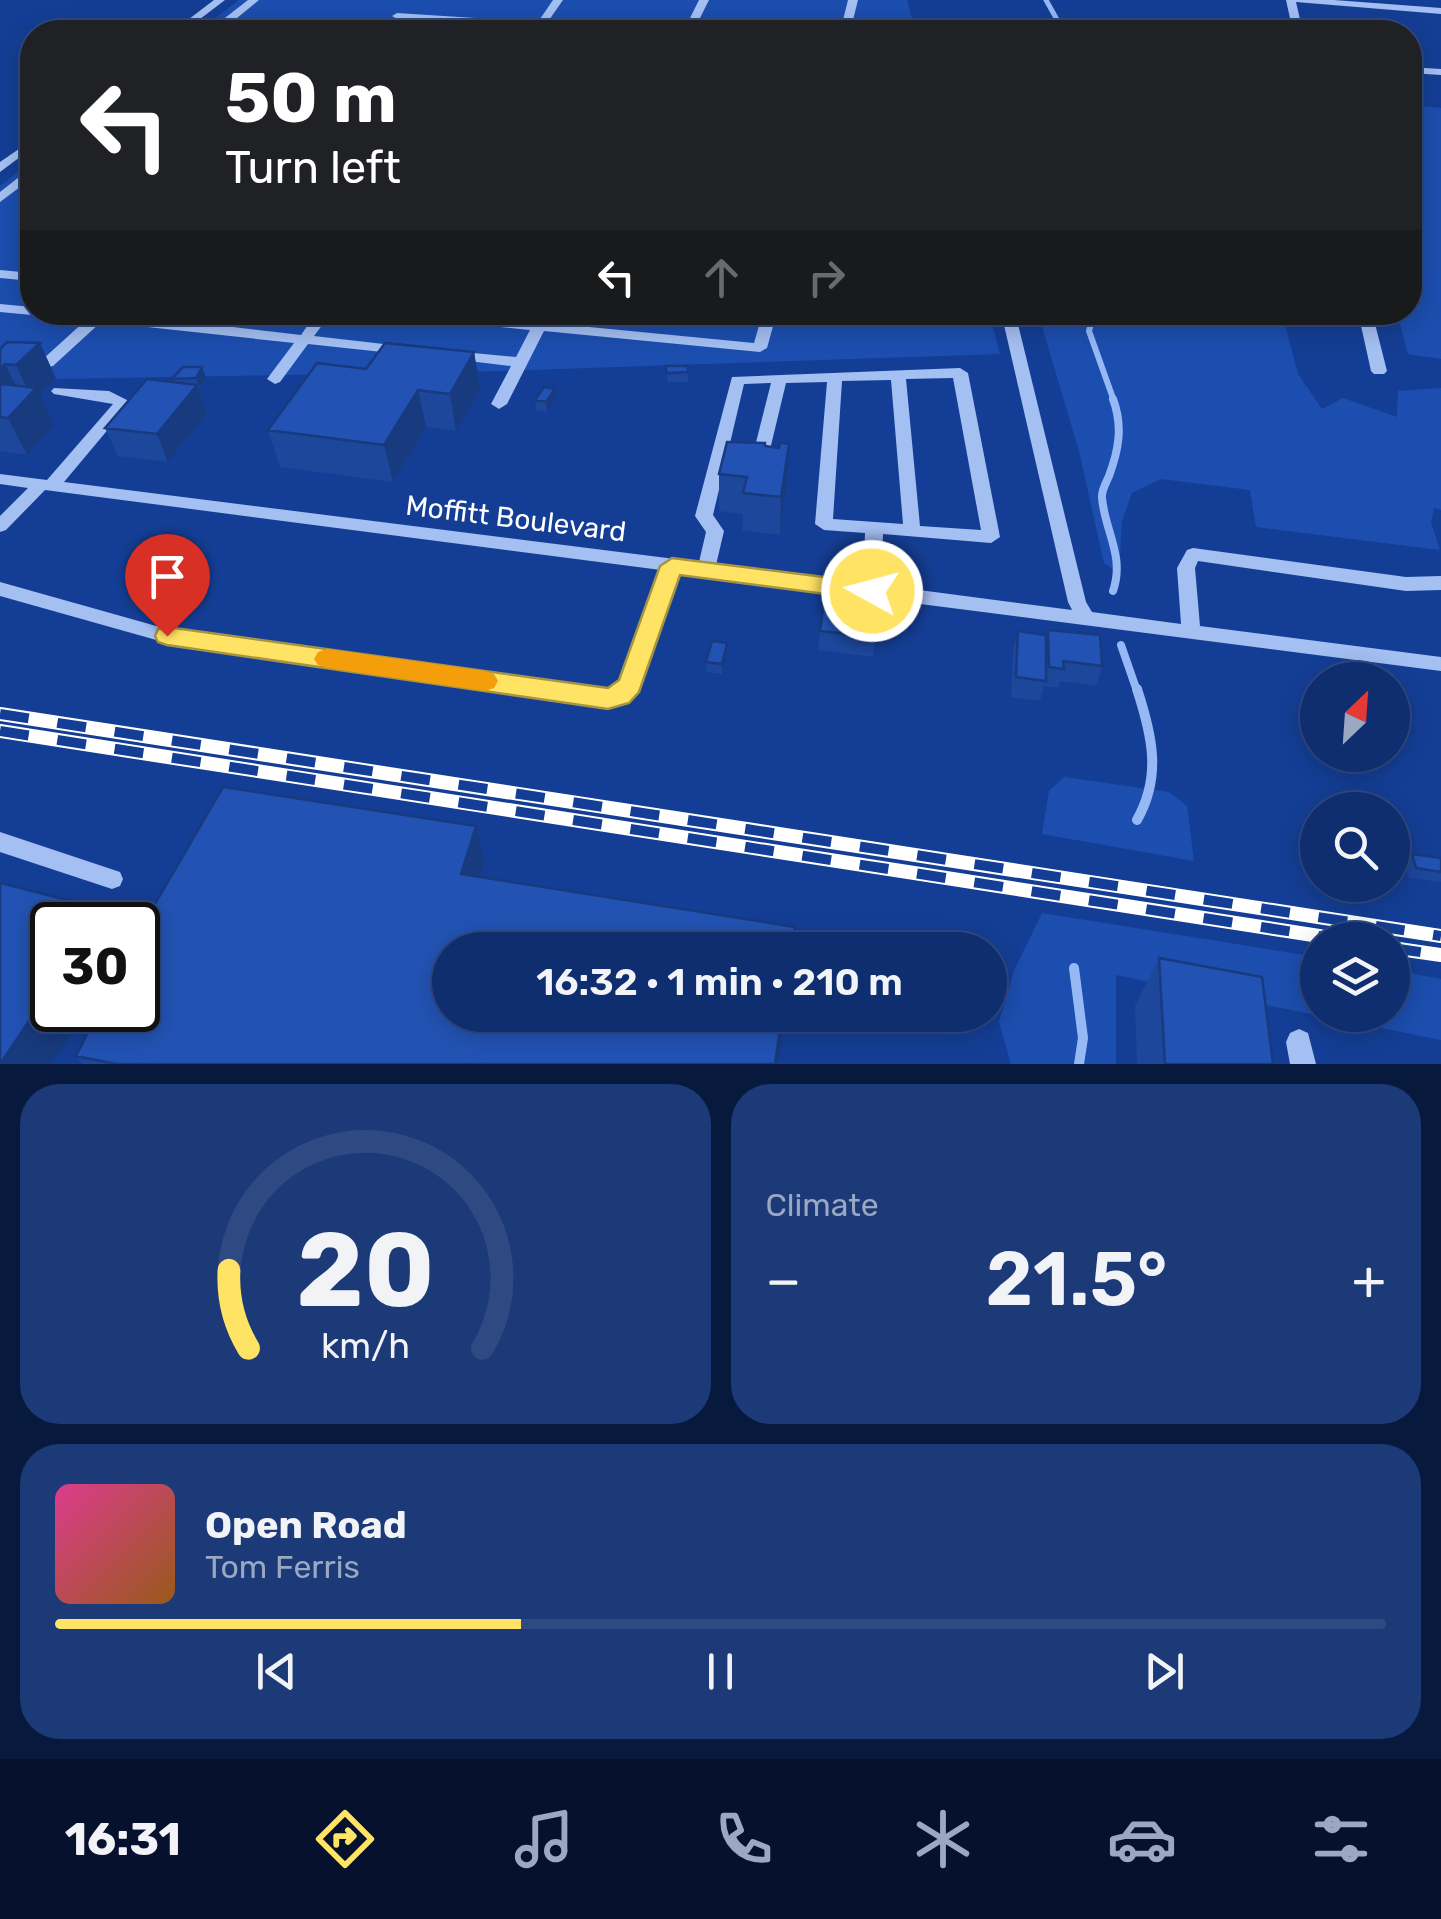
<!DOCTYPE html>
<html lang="en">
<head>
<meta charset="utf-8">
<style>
	:root { --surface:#0f2e70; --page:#1d3a78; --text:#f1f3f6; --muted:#9ba8c3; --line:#2f4a83; --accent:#ffe365 }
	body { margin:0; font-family:Rubik,sans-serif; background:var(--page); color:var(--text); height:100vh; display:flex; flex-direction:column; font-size:38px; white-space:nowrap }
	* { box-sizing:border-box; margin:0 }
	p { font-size:32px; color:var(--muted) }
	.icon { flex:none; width:55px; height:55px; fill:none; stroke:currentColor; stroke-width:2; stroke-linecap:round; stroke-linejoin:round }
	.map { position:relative; height:1064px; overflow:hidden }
	.drawer { display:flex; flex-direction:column; gap:20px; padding:20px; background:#08193e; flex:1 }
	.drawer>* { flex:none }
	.banner { position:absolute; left:20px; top:20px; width:1402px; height:305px; border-radius:40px; box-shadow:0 5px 25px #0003,0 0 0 2px var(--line); background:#202124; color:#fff; overflow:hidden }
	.needle { width:65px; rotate:25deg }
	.buttons { position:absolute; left:1300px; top:662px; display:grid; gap:20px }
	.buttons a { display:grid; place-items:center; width:110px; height:110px; border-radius:50%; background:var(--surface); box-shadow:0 5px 25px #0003,0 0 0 2px var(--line); font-size:50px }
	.speed { position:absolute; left:30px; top:902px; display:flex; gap:20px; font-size:50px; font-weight:700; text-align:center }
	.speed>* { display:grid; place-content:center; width:130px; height:130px; border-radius:50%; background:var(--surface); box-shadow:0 5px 25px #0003,0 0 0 2px var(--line); line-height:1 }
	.speed .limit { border:5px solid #111; border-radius:15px; background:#fff; color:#111 }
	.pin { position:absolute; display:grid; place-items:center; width:85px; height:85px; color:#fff; margin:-102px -42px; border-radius:50% 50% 50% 0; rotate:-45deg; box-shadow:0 0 10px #0007 }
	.pin .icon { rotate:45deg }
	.me { position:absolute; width:110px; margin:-55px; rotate:277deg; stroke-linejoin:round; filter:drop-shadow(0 0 8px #0008) }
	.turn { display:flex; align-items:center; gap:35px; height:210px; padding:0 40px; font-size:45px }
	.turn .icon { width:130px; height:130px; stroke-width:2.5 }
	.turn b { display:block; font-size:70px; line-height:85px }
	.lanes { display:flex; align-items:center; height:95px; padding:0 40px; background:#0003; justify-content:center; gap:50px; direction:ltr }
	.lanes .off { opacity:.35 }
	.big { font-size:75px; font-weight:600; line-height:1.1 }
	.drawer .tile { flex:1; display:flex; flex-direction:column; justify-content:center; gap:15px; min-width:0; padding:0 35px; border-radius:40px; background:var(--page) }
	.drawer .dial { align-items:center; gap:0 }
	.dial svg { height:260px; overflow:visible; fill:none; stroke:var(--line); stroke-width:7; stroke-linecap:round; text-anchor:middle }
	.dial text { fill:var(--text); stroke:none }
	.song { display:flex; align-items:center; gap:30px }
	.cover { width:120px; height:120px; border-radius:15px; background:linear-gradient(135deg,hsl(330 70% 55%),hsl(30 70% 35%)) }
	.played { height:10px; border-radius:5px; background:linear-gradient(90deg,var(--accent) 35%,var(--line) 35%) }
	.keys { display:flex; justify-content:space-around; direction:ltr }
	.heat { display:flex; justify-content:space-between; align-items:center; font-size:55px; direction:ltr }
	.drawer .tiles { flex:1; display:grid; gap:20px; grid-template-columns:1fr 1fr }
	.tile:last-child { grid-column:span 2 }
	.trip { position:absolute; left:432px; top:932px; width:575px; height:100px; border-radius:50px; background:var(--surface); box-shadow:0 5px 25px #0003,0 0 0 2px var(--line); font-weight:600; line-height:100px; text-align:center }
	.tabs { display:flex; height:160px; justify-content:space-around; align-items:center; background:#06122d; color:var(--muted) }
	.tabs .icon { width:70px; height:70px }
	.tabs .on { color:var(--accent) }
	.tabs b { font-size:45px; color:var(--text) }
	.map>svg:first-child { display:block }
	.green { fill:#1c4eaf }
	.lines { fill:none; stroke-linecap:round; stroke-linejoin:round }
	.stream-far3 { stroke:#96b8f5; stroke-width:5 }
	.stream-far2 { stroke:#96b8f5; stroke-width:6 }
	.stream-far1 { stroke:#96b8f5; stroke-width:8 }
	.stream { stroke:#96b8f5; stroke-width:10 }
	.minor { fill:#a4bff2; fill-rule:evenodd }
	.rail-casing { stroke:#fff; stroke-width:14 }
	.rail { stroke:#143e95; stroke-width:10; stroke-dasharray:29; stroke-linecap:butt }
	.wall { fill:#1d479b }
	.shaded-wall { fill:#183a7e }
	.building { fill:#2253b4; stroke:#183a7e; stroke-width:2.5 }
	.route { fill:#ffe365; stroke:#a69442; stroke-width:2.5 }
	.slow { fill:#f59e0b }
	.labels { text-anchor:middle; stroke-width:10; stroke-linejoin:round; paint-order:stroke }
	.street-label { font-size:28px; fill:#fff; stroke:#143e95 }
</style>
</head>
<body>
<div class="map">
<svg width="1441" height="1064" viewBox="0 0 1441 1064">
	<rect width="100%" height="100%" fill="#143e95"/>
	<path class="green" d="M 239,0 L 907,0 L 916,32 L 197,32 Z
		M 1410,105 L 1441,108 L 1441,359 L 1408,354 L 1397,313 L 1410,312 Z
		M 32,161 L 32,312 L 989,312 L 1000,354 L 500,371 L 56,379 L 0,402 L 0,186 Z
		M 1038,313 L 1282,313 L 1298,374 L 1322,409 L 1343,398 L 1397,417 L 1398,391 L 1441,388 L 1441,510 L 1434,508 L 1431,523 L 1440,550 L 1256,527 L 1250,490 L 1161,479 L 1132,493 L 1122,521 L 1119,574 L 1104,563 L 1079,451 Z
		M 1064,777 L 1169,792 L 1187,806 L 1194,861 L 1042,834 L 1049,791 Z
		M 1042,913 L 1317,957 L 1318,1015 L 1392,1015 L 1393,970 L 1441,979 L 1441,1040 L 1116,975 L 1116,1064 L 1011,1064 L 999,1022 L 1014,971 Z"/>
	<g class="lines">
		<path class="stream-far3" d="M 1046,0 L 1064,32"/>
		<path class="stream-far2" d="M 1094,312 L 1089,331 L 1114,401"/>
		<path class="stream-far1" d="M 1113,591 C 1125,556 1105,532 1102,498 C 1101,491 1106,483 1109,476 C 1119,449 1123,426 1113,399
			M 1121,645 L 1137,691"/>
		<path class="stream" d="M 1137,689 C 1152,735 1162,776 1137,820
			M 1074,968 L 1083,1038 L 1079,1064"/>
		<path class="minor" d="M 214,0 L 225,0 L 183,32 L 172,32 Z
			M 248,0 L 259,0 L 237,18 L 382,29 L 387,32 L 351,32 L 230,23 L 218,32 L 207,32 Z
			M 553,0 L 563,0 L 547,23 L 640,29 L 645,32 L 543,29 L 541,32 L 531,32 L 534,28 L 397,19 L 392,16 L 397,13 L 538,22 Z
			M 699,0 L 709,0 L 693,32 L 683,32 Z
			M 848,0 L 858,0 L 850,32 L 840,32 Z
			M 1286,0 L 1334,0 L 1441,8 L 1441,14 L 1296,2 L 1303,32 L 1293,32 Z
			M 1410,67 L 1441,69 L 1441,75 L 1410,73 Z
			M 32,140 L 32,148 L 0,172 L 0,162 Z
			M 28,170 L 32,170 L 32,178 L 0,202 L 0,192 Z
			M 0,270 L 32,273 L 32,281 L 0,278 Z
			M 0,304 L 32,307 L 32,312 L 38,312 L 32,315 L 0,312 Z
			M 42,312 L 105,312 L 301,335 L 317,312 L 332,312 L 314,336 L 401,346 L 408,350 L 401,354 L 308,344 L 280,382 L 275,384 L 267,379 L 294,343 L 101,322 L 53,366 L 0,376 L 0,366 L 43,359 L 86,320 L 49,316 Z
			M 389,312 L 444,312 L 534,321 L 539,312 L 553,312 L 548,323 L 754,343 L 763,312 L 777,312 L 767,348 L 760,352 L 544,331 L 507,404 L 499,409 L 491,404 L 511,366 L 452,359 L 445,355 L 452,351 L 516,357 L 530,330 L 396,316 Z
			M 1001,312 L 1015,312 L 1086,602 L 1092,612 L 1181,624 L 1177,568 L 1187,550 L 1193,548 L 1406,577 L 1441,576 L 1441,590 L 1406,591 L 1198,561 L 1195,568 L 1200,626 L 1441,657 L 1441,671 L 679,573 L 640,685 L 627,701 L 608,706 L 167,643 L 0,596 L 0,582 L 167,629 L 608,690 L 622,681 L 661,570 L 45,490 L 6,530 L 0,532 L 0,516 L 28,488 L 0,484 L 0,474 L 47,480 L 113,404 L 54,394 L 51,391 L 54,388 L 109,391 L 131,402 L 64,482 L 699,562 L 706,532 L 695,516 L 732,377 L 960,368 L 968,373 L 1000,537 L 991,543 L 883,534 L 881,585 L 1072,610 L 1068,602 ZM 953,378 L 981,530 L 920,526 L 906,379 ZM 891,380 L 903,524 L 833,519 L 842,381 ZM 827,382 L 815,524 L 824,530 L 865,533 L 863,583 L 716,565 L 724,531 L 713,515 L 744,384 L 771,383 L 751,462 L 759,467 L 767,462 L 786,383 Z
			M 1358,312 L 1372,312 L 1387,371 L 1384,374 L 1374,374 L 1371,371 Z
			M 0,832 L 120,872 L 123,879 L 120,886 L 112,889 L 0,852 Z
			M 1299,1029 L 1308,1033 L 1316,1064 L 1290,1064 L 1286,1042 L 1290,1033 Z"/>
		<defs>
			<path id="rail" d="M 0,714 L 1441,936
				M 0,731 L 1345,940
				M 1392,948 L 1441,955"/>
		</defs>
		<use href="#rail" class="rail-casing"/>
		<use href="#rail" class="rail"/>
	</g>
	<path class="wall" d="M 40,343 L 56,379 L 40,395 L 54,425 L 27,455 L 0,451 L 0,349 Z
		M 474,352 L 480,389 L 456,431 L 426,427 L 393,482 L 280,467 L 268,430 L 366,369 Z
		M 665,366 L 688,366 L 688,382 L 668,382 Z
		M 206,377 L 200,388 L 198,388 L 207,413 L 168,462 L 118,456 L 105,428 L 173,382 L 172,379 Z
		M 556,398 L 547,412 L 536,410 L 535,400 Z
		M 789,444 L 787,481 L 780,535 L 742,530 L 743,514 L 719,511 L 719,474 L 765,446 L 779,448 Z
		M 879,607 L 873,657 L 818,650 L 820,631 Z
		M 1048,630 L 1102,666 L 1096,686 L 1060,681 L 1058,688 L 1044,686 L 1040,701 L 1011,697 L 1013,651 L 1018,631 L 1046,635 Z
		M 727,653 L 722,674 L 707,672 L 706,662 Z
		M 476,826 L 485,862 L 450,1015 L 785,1015 L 778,1064 L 82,1064 L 76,1056 Z
		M 1412,854 L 1441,858 L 1441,882 L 1409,878 L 1405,864 Z
		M 1159,958 L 1273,1064 L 1137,1064 L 1135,1006 Z"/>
	<path class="shaded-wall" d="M 40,343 L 56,379 L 40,395 L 54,425 L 27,455 L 8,418 L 30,395 L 16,365 Z
		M 474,352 L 480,389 L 456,431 L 450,394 Z
		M 5,364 L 23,400 L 0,417 L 0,369 Z
		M 202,367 L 206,377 L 200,388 L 196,378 Z
		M 197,385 L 207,413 L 168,462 L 157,434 Z
		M 555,389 L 556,398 L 547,412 L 546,402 Z
		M 418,390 L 426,427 L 393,482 L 384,445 Z
		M 789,444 L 787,481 L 780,535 L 781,497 Z
		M 727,643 L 727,653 L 722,674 L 722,664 Z
		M 476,826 L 485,862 L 471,910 L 461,874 Z
		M 106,910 L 116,925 L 95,925 Z
		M 52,987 L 52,1010 L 87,1010 L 51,1064 L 0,1064 Z
		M 782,1015 L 785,1015 L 778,1064 L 775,1064 Z"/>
	<path class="building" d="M 7,342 L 40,343 L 16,365 L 5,364 L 0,369 L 0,349 Z
		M 385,343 L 474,352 L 450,394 L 418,390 L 384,445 L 268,430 L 317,363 L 366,369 Z
		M 665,366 L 688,366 L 688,372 L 667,373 Z
		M 183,367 L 202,367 L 196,378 L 172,379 Z
		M 147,379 L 197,385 L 157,434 L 105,428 Z
		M 2,384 L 36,388 L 8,418 L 0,417 L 0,386 Z
		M 544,387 L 555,389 L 546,402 L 535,400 Z
		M 727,442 L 765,443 L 765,446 L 779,448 L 780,443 L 789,444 L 781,497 L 743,493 L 747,477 L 719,474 Z
		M 824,601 L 879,607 L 875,637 L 820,631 Z
		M 1048,630 L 1100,635 L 1102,666 L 1063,661 L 1064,669 L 1049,667 Z
		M 1018,631 L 1046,635 L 1046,681 L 1016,677 Z
		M 712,641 L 727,643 L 722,664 L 706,662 Z
		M 223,787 L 476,826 L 461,874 L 795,927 L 792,950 L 450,950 L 450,1015 L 782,1015 L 775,1064 L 116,1064 L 76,1056 L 99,1010 L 138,1010 L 138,933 Z
		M 1412,854 L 1441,858 L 1441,872 L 1416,868 Z
		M 0,883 L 106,910 L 95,925 L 52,925 L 52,987 L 0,1064 Z
		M 1159,958 L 1262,977 L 1273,1064 L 1165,1064 Z"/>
	<path class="route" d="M 672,558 L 872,583 L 884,591 L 872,600 L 680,575 L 639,692 L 629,703 L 608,709 L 167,645 L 158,642 L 155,636 L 158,629 L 167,627 L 608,688 L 619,680 L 660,566 Z"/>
	<path class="slow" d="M 327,649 L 485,671 L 494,674 L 498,681 L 494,688 L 485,691 L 327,668 L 318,665 L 314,659 L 318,652 Z"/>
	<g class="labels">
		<g class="street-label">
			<text transform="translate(516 518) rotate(7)" y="10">Moffitt Boulevard</text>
		</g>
	</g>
</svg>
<div class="buttons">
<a><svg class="needle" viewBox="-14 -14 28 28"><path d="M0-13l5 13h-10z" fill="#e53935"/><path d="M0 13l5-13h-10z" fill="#9ba8c3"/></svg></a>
<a><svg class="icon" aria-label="search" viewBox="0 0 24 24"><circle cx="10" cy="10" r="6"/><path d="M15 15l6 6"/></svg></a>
<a><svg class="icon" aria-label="layers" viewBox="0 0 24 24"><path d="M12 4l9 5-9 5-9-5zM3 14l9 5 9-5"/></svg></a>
</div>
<div class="speed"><div class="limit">30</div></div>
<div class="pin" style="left:167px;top:636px;background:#d93025"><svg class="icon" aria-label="arrive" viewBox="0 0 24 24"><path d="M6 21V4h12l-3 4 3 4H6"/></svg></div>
<svg class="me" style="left:872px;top:591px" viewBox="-20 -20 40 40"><circle r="17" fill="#ffe365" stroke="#fff" stroke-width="3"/><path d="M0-11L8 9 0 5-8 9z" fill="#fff"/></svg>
<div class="trip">16:32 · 1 min · 210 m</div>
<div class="banner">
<div class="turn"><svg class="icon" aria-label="left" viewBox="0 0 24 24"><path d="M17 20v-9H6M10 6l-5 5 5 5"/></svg><div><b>50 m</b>Turn left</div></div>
<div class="lanes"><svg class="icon" aria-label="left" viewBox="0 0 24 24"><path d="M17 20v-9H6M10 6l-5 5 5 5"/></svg><svg class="icon off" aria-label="ahead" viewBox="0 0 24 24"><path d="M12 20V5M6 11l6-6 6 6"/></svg><svg class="icon off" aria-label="right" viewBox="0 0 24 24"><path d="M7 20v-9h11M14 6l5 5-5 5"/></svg></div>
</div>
</div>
<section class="drawer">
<div class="tiles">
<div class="tile dial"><svg viewBox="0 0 100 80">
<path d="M14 69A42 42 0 1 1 86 69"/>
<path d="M14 69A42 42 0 0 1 8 45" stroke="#ffe365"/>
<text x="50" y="56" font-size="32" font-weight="700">20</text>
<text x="50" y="72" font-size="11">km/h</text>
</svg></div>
<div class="tile"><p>Climate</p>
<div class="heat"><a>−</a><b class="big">21.5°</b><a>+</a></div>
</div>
<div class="tile">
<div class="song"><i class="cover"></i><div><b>Open Road</b><p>Tom Ferris</p></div></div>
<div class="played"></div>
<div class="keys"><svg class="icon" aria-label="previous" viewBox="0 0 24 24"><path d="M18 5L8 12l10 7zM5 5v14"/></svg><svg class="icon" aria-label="pause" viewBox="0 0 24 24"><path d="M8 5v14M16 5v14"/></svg><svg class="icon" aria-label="next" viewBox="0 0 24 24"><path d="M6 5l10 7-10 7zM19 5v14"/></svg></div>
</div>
</div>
</section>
<nav class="tabs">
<b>16:31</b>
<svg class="icon on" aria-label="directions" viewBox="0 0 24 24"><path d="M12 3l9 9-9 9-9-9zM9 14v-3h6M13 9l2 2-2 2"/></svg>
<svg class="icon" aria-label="music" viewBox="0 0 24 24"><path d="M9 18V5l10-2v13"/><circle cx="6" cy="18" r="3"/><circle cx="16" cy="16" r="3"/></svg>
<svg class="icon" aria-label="phone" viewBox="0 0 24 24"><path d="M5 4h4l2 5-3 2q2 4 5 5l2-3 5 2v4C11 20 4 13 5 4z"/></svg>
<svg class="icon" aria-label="climate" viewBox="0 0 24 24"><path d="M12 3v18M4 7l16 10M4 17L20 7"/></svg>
<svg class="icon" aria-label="car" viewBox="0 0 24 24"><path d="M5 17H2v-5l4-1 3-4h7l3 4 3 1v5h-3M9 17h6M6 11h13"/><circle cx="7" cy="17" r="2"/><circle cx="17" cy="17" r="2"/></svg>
<svg class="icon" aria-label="filters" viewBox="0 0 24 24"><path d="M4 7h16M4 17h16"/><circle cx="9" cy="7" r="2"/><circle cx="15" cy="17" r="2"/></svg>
</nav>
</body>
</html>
